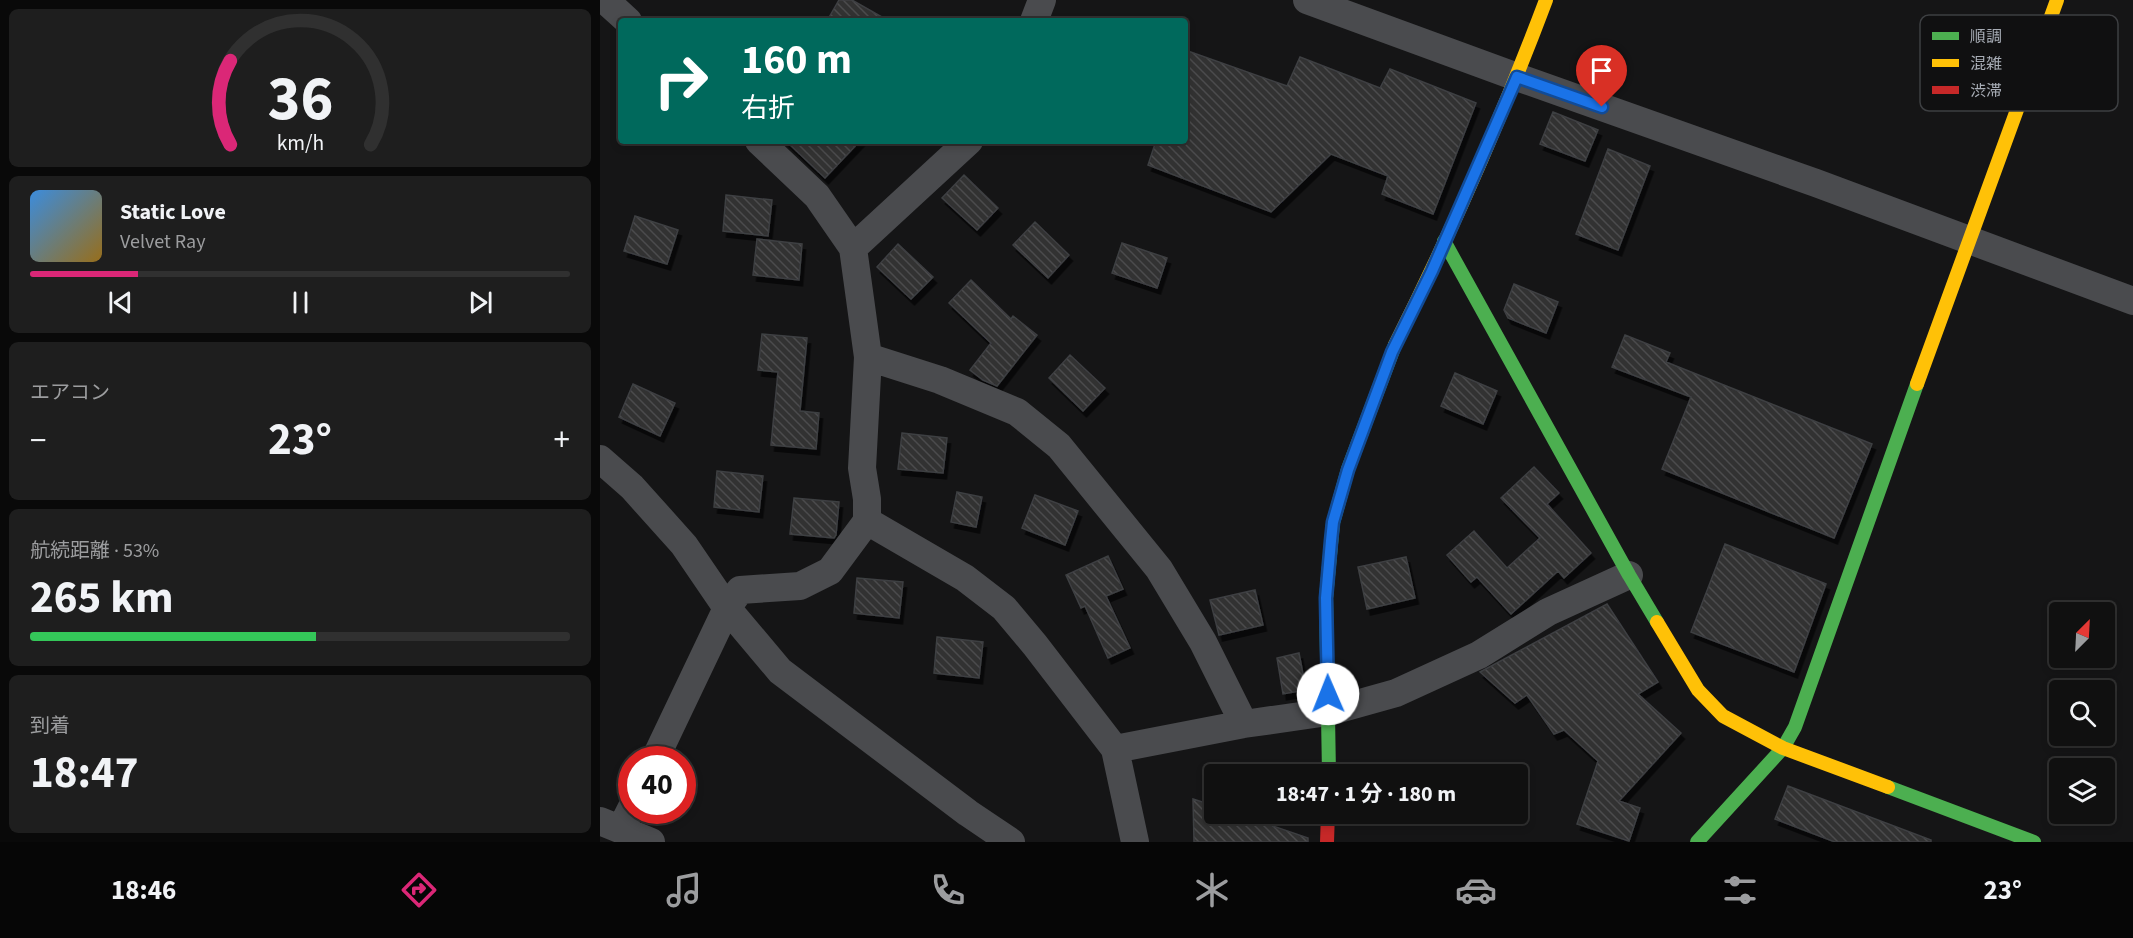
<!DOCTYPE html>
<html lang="ja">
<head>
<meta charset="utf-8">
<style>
	:root { --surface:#101010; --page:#1e1e1e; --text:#f1f3f6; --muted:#9c9d9f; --line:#303030; --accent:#db2777 }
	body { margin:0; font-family:"Source Sans 3","Noto Sans JP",sans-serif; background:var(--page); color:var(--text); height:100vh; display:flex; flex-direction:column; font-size:22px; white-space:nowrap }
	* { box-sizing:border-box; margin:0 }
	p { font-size:20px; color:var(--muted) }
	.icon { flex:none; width:33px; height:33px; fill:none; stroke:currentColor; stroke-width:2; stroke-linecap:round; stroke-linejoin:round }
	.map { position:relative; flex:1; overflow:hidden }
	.panel { display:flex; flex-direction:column; gap:9px; padding:9px; background:#090909; width:600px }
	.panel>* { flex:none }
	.hud { position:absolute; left:18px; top:18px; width:570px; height:126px; border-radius:6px; box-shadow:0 3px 9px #0003,0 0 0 2px var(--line); background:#00695c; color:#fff; overflow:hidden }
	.needle { width:39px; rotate:24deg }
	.buttons { position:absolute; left:1449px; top:602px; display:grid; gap:12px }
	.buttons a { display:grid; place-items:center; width:66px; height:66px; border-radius:6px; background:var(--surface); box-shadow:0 3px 9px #0003,0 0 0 2px var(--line); font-size:30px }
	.speed { position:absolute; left:18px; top:746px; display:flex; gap:12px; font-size:30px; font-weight:700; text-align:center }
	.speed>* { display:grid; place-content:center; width:78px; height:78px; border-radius:50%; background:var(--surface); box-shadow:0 3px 9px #0003,0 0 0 2px var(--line); line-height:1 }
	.speed .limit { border:9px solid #d22; background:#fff; color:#111 }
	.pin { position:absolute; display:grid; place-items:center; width:51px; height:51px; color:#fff; margin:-62px -26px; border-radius:50% 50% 50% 0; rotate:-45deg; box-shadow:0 0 6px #0007 }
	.pin .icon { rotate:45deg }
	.me { position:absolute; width:66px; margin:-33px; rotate:359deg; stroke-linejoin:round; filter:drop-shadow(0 0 4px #0008) }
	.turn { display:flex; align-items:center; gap:21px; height:126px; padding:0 24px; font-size:27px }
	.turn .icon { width:78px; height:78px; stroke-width:2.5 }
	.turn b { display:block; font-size:42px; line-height:51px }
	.big { font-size:45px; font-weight:700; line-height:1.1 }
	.panel .widget { flex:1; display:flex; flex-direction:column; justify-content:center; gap:9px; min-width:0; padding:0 21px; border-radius:9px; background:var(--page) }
	.panel .dial { align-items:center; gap:0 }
	.dial svg { height:156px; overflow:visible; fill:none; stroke:var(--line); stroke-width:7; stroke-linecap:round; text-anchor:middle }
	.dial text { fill:var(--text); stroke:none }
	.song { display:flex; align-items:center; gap:18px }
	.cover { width:72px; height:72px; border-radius:9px; background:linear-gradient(135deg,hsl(210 70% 55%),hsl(40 70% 35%)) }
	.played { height:6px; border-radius:3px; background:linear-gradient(90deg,var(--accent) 20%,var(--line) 20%) }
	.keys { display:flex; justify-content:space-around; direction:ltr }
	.heat { display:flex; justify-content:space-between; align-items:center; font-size:33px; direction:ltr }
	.charge { height:9px; border-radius:4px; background:linear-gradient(90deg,#34c759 53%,var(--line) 0) }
	.trip { position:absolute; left:604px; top:764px; width:324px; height:60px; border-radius:6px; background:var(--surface); box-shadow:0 3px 9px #0003,0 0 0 2px var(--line); font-weight:700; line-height:60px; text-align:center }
	.tabs { display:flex; height:96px; justify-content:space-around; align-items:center; background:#060606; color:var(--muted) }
	.tabs .icon { width:42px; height:42px }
	.tabs .selected { color:var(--accent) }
	.tabs b { font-size:27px; color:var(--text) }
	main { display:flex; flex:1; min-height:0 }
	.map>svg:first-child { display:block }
	.building { fill:url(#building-back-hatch); stroke:#3e3f42; stroke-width:1.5; filter:url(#shadow) }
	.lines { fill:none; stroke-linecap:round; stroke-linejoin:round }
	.street { stroke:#4a4b4e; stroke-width:28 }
	.fast { stroke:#4caf50; stroke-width:14 }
	.slow { stroke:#ffc107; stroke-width:14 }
	.jam { stroke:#c62828; stroke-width:14 }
	.route-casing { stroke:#114b97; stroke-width:15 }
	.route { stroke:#1a73e8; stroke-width:10 }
	.key { fill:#101011; stroke:#3d3f42; stroke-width:1.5 }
	.key-label { font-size:16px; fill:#a7acb5 }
</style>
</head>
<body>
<main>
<section class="panel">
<div class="widget dial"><svg viewBox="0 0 100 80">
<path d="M14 69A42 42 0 1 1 86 69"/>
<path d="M14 69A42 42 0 0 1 14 26" stroke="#db2777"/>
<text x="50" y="56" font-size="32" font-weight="700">36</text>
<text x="50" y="72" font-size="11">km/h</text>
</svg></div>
<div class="widget">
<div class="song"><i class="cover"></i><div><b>Static Love</b><p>Velvet Ray</p></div></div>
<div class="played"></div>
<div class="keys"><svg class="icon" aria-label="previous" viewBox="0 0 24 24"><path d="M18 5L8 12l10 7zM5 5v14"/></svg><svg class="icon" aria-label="pause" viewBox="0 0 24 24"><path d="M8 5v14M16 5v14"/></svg><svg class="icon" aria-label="next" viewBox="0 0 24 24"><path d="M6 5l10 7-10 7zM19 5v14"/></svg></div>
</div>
<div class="widget"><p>エアコン</p>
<div class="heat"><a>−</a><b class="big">23°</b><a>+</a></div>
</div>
<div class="widget"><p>航続距離 · 53%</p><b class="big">265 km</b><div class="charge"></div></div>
<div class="widget"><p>到着</p><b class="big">18:47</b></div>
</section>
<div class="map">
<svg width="1533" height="842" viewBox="0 0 1533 842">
	<defs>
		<pattern id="building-back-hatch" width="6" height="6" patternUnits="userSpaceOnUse" patternTransform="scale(1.5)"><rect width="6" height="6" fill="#303031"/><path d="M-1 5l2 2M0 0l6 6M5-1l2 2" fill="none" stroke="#4b4b4d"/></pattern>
		<filter id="shadow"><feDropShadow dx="3.5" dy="6" stdDeviation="0" flood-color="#0009"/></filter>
	</defs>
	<rect width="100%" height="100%" fill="#151516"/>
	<path class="building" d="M 239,0 L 252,0 L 289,21 L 227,21 Z
		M 585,50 L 687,86 L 700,57 L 780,88 L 790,69 L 876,103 L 833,214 L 782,194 L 788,176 L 731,154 L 671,212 L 548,165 L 556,141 L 585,141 Z
		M 953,112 L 998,130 L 985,161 L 940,144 Z
		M 186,141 L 260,141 L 225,178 Z
		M 1008,149 L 1050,166 L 1018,250 L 976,234 Z
		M 364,175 L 398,208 L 377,230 L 342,198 Z
		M 126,195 L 172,200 L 168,236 L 123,231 Z
		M 35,216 L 78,230 L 67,264 L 24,251 Z
		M 435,222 L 469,255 L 448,278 L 413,245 Z
		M 157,239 L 202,244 L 199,280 L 153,275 Z
		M 522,243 L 567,258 L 557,288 L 512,273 Z
		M 298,244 L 333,277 L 311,299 L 277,267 Z
		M 371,280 L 411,319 L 413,316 L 437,335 L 397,386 L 383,380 L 370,370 L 391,343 L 349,303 Z
		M 914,284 L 958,302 L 946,333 L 908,318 L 904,310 Z
		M 162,334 L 207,338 L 200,411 L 219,413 L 216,449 L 171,445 L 178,372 L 158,370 Z
		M 1025,335 L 1070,353 L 1066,362 L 1272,444 L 1234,538 L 1062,469 L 1091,397 L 1012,367 Z
		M 470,355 L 505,388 L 483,411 L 449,378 Z
		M 855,373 L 897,391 L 883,424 L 841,406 Z
		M 33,384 L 75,403 L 60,436 L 19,417 Z
		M 302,433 L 347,438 L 343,473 L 298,469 Z
		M 934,467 L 959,493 L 947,504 L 991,553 L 964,578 L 958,571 L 911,614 L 877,577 L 871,582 L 847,555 L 874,531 L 907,568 L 940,538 L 901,498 Z
		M 117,471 L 163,476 L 159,512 L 114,507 Z
		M 357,492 L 382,497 L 376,527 L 351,522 Z
		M 435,495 L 478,511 L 465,545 L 422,528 Z
		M 194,498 L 239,502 L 236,535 L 234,538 L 190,534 Z
		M 1125,544 L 1226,584 L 1194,672 L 1091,632 Z
		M 508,556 L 523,589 L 506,596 L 530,648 L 508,658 L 485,606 L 481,608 L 466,575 Z
		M 806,557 L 815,598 L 767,609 L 758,567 Z
		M 257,578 L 303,582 L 299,618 L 254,613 Z
		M 655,590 L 663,625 L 619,635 L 610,600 Z
		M 1007,604 L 1058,682 L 1038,694 L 1081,733 L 1019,801 L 1040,808 L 1029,841 L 977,824 L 998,761 L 964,730 L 954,734 L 927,695 L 915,703 L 880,672 Z
		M 337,637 L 383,642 L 379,678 L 334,673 Z
		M 699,653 L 706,690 L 683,694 L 677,658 Z
		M 1188,786 L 1331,840 L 1331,842 L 1235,842 L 1175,819 Z
		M 593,799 L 615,806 L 615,813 L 635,813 L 708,838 L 708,842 L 594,842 Z"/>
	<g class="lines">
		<path class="street" d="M 5,0 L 28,21
			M 707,0 L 917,77 L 1216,183 L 1533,301
			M 434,21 L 442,0
			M 253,248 L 369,141
			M 268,357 L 340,380 L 417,412 L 459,446 L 559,569 L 603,642 L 644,724
			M 0,459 L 32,487 L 84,545 L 127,608 L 180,671 L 368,813 L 411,842
			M 267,521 L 365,578 L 404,608 L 435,645 L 515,749 L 535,842
			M 515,749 L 644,724 L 728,712 L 796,693 L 879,655 L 948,612 L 1029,575
			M 55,759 L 127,608 L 140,590 L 200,586 L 230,571 L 267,521 L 267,499 L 262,468 L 268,357 L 253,248 L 217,196 L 159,141
			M 0,821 L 51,842
			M 21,829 L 32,807"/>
		<path class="fast" d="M 844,241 L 1029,575 L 1057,622
			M 729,774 L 726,598 L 733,523 L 748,469 L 795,345
			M 1288,787 L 1434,842
			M 1097,842 L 1183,748 L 1195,727 L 1317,384"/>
		<path class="slow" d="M 795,345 C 851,233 902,117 946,0
			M 1317,384 L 1457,0
			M 1057,622 L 1098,690 L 1123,716 L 1183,748 L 1288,787"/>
		<path class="jam" d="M 727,842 L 728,813"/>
	</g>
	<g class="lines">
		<defs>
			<path id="route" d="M 728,694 L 726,598 L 731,541 L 733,522 L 748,470 L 792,352 L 832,271 L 917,77 L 1002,107"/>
		</defs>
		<use href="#route" class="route-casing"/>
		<use href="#route" class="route"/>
	</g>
	<rect x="1320" y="15" width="198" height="96" rx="9" class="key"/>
	<rect x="1332" y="32" width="27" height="8" fill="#4caf50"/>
	<rect x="1332" y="59" width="27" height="8" fill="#ffc107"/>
	<rect x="1332" y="86" width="27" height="8" fill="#c62828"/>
	<g class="key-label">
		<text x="1370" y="42">順調</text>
		<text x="1370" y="69">混雑</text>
		<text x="1370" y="96">渋滞</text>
	</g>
</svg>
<div class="buttons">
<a><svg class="needle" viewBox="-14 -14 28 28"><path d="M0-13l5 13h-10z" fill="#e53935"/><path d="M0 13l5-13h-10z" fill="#9c9d9f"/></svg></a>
<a><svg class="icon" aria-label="search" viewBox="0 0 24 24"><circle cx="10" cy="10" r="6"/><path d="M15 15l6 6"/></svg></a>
<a><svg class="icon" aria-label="layers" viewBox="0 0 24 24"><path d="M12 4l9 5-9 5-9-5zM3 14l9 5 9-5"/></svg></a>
</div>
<div class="speed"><div class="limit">40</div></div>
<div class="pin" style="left:1002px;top:107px;background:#d93025"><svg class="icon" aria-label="arrive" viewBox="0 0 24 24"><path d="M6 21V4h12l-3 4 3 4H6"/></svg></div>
<svg class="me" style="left:728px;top:694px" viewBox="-20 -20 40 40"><circle r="19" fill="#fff"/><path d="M0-13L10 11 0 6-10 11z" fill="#1a73e8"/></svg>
<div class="trip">18:47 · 1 分 · 180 m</div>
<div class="hud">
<div class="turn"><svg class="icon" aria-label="right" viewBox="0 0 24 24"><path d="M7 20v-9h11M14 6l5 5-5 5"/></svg><div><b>160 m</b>右折</div></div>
</div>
</div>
</main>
<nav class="tabs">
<b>18:46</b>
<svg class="icon selected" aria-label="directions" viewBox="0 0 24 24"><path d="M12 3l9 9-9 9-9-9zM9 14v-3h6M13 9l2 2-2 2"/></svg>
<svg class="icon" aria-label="music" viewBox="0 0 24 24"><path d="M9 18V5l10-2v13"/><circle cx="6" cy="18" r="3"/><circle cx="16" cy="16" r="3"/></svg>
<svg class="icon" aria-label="phone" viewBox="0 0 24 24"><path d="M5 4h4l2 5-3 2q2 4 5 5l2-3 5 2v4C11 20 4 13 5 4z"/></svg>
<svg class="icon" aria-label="climate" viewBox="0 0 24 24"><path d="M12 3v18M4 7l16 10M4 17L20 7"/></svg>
<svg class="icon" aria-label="car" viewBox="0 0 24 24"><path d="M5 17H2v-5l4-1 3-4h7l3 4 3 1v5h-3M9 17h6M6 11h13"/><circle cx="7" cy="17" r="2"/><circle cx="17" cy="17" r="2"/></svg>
<svg class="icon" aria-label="filters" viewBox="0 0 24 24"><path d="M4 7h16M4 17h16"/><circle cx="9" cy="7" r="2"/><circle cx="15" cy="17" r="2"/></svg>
<b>23°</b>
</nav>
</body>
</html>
